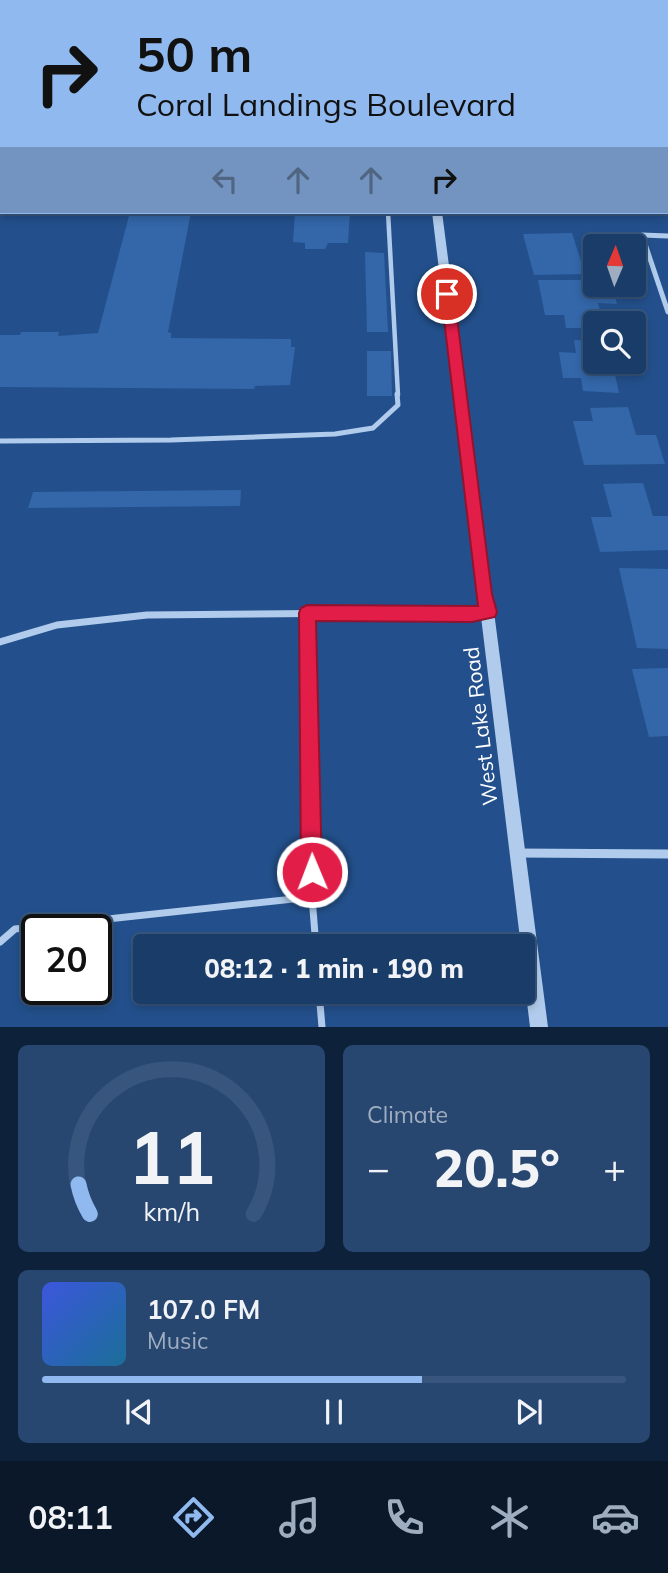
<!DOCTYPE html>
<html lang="en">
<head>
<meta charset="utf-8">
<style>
	:root { --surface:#1a3c69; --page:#274771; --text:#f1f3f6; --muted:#9fadc0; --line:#38567d; --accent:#90b9f0 }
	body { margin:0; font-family:Mulish,sans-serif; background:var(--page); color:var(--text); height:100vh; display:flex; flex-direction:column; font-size:26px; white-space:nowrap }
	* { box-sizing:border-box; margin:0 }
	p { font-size:23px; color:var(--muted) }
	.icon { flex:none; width:38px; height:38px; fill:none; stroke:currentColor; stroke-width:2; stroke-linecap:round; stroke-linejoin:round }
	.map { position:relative; height:1027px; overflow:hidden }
	.side { display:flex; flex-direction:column; gap:18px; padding:18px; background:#0e213a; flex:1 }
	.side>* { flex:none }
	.hud { position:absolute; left:0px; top:0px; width:668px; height:214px; box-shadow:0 4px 10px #0003,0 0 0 2px var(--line); background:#90b9f0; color:#111; overflow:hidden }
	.needle { width:46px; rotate:2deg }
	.controls { position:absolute; left:583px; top:234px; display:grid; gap:14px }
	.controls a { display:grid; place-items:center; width:63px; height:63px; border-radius:7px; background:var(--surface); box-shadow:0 4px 10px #0003,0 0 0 2px var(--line); font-size:35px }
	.speed { position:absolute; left:21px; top:914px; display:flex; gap:14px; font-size:35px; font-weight:700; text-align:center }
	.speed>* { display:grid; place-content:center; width:91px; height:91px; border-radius:50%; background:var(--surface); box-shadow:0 4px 10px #0003,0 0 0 2px var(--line); line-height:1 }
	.speed .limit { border:4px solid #111; border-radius:10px; background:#fff; color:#111 }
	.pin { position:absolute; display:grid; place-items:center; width:60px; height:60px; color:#fff; margin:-30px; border:4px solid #fff; border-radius:50%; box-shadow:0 2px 7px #0007 }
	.me { position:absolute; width:77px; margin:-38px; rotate:359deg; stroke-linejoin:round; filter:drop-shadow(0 0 5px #0008) }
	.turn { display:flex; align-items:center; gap:24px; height:147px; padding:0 21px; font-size:32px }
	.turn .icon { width:91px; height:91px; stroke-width:2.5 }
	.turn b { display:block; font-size:49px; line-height:60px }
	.lanes { display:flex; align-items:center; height:66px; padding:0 21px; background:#0003; justify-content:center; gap:35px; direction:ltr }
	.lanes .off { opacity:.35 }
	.big { font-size:52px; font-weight:800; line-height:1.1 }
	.side .card { flex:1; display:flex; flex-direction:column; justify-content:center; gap:10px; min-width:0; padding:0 24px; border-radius:10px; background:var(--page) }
	.side .dial { align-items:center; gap:0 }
	.dial svg { height:182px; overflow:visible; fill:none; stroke:var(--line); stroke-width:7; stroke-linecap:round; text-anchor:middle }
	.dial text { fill:var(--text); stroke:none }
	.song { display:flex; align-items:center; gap:21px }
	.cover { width:84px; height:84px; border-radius:10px; background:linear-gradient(135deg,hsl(230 70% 55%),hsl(200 70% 35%)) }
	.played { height:7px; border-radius:4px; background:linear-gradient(90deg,var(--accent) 65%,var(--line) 65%) }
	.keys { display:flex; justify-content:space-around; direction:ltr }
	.heat { display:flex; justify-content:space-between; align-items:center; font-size:38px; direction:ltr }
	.side .tiles { flex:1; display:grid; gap:18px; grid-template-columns:1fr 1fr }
	.card:last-child { grid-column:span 2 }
	.trip { position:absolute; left:133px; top:934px; width:402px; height:70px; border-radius:7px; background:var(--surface); box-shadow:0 4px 10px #0003,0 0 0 2px var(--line); font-weight:800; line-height:70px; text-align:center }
	.dock { display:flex; height:112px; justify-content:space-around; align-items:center; background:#0a182a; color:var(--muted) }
	.dock .icon { width:49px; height:49px }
	.dock .on { color:var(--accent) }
	.dock b { font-size:32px; color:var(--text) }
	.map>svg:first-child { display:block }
	.building { fill:#3367a9 }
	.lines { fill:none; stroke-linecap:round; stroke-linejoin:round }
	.service-far3 { stroke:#b0cbeb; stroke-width:3.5 }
	.service-far2 { stroke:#b0cbeb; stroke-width:4.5 }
	.service-far1 { stroke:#b0cbeb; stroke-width:5 }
	.service { stroke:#b0cbeb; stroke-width:7 }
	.minor-far2 { stroke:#b0cbeb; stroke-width:5 }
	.minor-far1 { stroke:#b0cbeb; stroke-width:7 }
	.minor { stroke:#b0cbeb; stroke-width:9 }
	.tertiary { fill:#b0cbeb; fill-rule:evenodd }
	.route { fill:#e11d48; stroke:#92132f; stroke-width:2 }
	.labels { text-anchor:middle; stroke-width:7; stroke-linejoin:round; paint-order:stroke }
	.street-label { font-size:21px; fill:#fff; stroke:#23508c }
</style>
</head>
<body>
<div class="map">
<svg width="668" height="1027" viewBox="0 0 668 1027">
	<rect width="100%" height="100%" fill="#23508c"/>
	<path class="building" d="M 130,212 L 191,212 L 168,332 L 171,333 L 171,338 L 291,339 L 291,347 L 295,347 L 290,385 L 255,386 L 254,389 L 0,387 L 0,335 L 20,335 L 21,332 L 59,332 L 58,336 L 98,333 Z
		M 295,212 L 350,212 L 348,243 L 328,243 L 325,249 L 305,249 L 305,243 L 293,242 Z
		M 572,233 L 585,274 L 534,275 L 523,234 Z
		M 365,252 L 384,253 L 388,332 L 367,332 Z
		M 538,280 L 595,280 L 595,285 L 612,285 L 617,304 L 598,303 L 603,324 L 595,324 L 595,328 L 566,328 L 564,315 L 545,315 Z
		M 574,340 L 595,341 L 595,362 L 629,362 L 630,367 L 613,366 L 619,393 L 583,391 L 581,378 L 563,378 L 559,352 L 576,353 Z
		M 367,351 L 391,351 L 392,396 L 367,396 Z
		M 628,407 L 636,435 L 656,435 L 665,464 L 584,465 L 573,421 L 593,421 L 590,408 Z
		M 643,483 L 653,516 L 668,516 L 668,550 L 600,552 L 591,517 L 612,517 L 603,484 Z
		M 241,490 L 240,506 L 28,508 L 33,492 Z
		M 619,568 L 668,569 L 668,649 L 637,648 Z
		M 668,668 L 668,736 L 649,737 L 632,669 Z"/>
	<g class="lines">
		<path class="service-far3" d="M 333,2 L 339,0
			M 372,2 L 409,0"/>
		<path class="service-far2" d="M 388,212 L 398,395"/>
		<path class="service-far1" d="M 0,441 L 171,440 L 335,434 L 373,428 L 398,405 L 397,394
			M 307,613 L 308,675"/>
		<path class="service" d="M 308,673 L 312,897 L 316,947
			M 0,942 L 15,929 L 312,897
			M 319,992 L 322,1027"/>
		<path class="minor-far2" d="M 668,236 L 642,235 L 668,312"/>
		<path class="minor-far1" d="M 0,642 L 57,625 L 147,615 L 488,612"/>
		<path class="minor" d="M 518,853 L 668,854"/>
		<path class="tertiary" d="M 406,0 L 412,0 L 413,2 L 406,2 Z
			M 432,212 L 442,212 L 548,1027 L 530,1027 L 523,969 L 523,947 L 521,947 Z"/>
	</g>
	<path class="route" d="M 447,289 L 454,294 L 492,594 L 497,612 L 495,617 L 472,622 L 316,621 L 322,872 L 319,879 L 312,882 L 304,879 L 301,872 L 299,613 L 301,608 L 307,605 L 478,606 L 441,294 Z"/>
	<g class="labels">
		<g class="street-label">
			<text transform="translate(481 726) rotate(-97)" y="7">West Lake Road</text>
		</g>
	</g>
</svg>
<div class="controls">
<a><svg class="needle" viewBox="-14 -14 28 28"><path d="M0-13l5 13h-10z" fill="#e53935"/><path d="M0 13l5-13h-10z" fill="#9fadc0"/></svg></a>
<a><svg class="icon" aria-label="search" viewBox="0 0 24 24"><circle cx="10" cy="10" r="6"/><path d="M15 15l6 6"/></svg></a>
</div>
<div class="speed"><div class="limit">20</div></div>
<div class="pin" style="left:447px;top:294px;background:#d93025"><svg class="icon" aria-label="arrive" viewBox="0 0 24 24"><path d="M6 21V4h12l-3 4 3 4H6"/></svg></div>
<svg class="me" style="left:312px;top:872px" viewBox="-20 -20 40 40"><circle r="17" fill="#e11d48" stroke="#fff" stroke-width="3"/><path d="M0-11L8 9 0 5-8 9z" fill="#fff"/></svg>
<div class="trip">08:12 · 1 min · 190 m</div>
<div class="hud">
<div class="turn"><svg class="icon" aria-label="right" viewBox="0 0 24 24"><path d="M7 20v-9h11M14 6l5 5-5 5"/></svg><div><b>50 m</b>Coral Landings Boulevard</div></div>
<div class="lanes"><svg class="icon off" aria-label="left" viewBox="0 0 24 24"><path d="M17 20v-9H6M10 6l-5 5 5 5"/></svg><svg class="icon off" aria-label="ahead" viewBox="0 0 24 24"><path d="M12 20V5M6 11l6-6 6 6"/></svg><svg class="icon off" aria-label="ahead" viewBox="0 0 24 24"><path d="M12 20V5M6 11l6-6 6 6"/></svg><svg class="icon" aria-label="right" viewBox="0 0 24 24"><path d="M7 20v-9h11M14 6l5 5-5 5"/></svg></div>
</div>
</div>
<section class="side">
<div class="tiles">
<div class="card dial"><svg viewBox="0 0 100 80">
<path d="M14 69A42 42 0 1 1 86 69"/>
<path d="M14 69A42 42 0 0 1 9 56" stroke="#90b9f0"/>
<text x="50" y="56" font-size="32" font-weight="700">11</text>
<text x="50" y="72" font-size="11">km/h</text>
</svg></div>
<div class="card"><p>Climate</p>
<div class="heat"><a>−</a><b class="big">20.5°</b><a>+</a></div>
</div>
<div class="card">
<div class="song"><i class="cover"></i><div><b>107.0 FM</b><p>Music</p></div></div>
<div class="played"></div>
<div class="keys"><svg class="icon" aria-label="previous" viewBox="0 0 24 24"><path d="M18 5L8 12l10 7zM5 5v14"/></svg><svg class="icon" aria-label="pause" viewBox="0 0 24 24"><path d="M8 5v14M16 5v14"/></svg><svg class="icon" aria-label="next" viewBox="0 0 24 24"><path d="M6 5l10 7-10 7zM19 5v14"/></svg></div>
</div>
</div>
</section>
<nav class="dock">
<b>08:11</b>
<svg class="icon on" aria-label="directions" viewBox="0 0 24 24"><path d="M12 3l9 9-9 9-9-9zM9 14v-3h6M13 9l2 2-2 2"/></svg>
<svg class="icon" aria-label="music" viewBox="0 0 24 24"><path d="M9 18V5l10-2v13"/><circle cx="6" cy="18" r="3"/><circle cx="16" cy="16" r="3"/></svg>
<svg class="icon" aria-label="phone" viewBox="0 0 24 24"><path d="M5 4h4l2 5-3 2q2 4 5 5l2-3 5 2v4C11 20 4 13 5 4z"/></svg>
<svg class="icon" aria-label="climate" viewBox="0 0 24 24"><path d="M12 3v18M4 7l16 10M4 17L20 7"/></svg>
<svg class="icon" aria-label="car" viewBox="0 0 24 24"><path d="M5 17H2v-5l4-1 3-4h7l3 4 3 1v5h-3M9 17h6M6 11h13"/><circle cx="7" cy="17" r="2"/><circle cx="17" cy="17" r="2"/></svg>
</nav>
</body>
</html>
